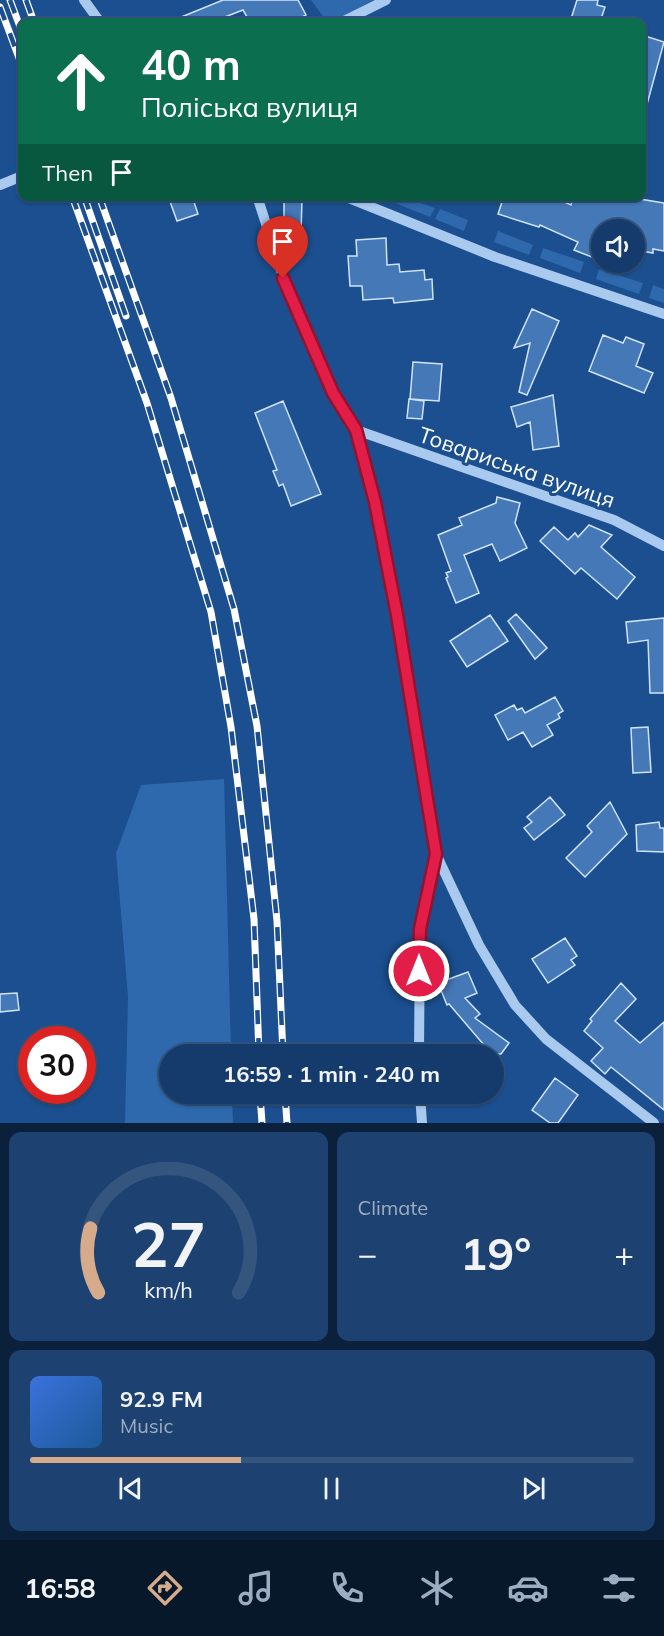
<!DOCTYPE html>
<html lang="en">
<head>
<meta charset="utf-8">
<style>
	:root { --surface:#143b6b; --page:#1d4271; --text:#f1f3f6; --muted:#9dadc1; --line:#33557e; --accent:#d6ab8b }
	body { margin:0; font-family:Mulish,sans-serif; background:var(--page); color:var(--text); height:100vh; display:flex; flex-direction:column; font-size:22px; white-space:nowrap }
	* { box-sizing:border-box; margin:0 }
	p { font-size:20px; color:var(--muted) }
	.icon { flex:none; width:33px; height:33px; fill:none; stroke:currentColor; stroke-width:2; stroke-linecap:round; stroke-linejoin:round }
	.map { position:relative; height:1123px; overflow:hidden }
	.details { display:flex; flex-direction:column; gap:9px; padding:9px; background:#0b203b; flex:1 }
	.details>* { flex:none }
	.hud { position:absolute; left:18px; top:18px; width:628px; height:183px; border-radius:12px; box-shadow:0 2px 4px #0004,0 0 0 2px var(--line); background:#0b6e4f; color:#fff; overflow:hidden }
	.fabs { position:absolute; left:591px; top:219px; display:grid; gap:12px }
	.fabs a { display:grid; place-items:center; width:54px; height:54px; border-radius:50%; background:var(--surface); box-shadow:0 2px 4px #0004,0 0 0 2px var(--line); font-size:30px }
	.speed { position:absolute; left:18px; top:1026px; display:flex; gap:12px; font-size:30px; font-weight:700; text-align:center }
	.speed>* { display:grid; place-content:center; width:78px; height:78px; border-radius:50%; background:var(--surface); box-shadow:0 2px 4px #0004,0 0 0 2px var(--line); line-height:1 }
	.speed .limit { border:9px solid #d22; background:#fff; color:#111 }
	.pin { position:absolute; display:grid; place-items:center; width:51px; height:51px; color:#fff; margin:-62px -26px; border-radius:50% 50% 50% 0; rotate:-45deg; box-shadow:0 0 6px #0007 }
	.pin .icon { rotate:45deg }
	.me { position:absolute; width:66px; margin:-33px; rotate:0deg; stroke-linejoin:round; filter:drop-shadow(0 0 4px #0008) }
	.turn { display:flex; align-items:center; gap:21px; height:126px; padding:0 24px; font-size:27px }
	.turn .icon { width:78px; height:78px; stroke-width:2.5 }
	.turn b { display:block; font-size:42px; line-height:51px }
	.then { display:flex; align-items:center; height:57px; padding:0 24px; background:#0003; gap:12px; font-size:22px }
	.big { font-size:45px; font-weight:700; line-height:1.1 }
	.details .widget { flex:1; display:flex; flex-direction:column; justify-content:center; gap:9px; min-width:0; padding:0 21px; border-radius:12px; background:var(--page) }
	.details .dial { align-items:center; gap:0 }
	.dial svg { height:156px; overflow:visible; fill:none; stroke:var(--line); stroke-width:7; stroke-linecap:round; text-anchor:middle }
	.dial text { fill:var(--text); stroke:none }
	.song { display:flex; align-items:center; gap:18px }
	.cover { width:72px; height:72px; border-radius:9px; background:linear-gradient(135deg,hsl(220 70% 55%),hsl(210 70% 35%)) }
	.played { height:6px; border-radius:3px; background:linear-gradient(90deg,var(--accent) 35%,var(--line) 35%) }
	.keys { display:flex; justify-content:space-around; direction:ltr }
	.heat { display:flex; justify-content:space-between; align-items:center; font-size:33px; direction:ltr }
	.details .tiles { flex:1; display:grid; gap:9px; grid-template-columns:1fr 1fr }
	.widget:last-child { grid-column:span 2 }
	.trip { position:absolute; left:159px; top:1044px; width:345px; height:60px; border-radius:30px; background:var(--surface); box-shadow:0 2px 4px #0004,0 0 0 2px var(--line); font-weight:700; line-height:60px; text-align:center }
	.menu { display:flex; height:96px; justify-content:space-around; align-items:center; background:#08182b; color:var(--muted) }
	.menu .icon { width:42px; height:42px }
	.menu .on { color:var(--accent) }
	.menu b { font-size:27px; color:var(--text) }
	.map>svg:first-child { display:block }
	.green { fill:#2e69ad }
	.building { fill:#4478b7; stroke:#cfe3fa; stroke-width:1.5 }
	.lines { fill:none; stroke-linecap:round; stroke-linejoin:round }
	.minor { stroke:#a9c9ee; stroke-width:10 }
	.rail-casing { stroke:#fff; stroke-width:7 }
	.rail { stroke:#1b4f8f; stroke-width:4.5; stroke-dasharray:14; stroke-linecap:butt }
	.route-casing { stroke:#92132f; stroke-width:15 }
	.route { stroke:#e11d48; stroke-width:10 }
	.labels { text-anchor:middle; stroke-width:6; stroke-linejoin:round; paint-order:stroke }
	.street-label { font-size:22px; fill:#fff; stroke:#1b4f8f }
</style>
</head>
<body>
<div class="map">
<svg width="664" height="1123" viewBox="0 0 664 1123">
	<rect width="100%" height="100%" fill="#1b4f8f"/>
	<path class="green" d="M 311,0 L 373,0 L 332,22 L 327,22 Z
		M 380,197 L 404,197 L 435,208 L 430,217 Z
		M 440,209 L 468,220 L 464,231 L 435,219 Z
		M 498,231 L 533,245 L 529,255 L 494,242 Z
		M 543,248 L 584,262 L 580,273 L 540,258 Z
		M 599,269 L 643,283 L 639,294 L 596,279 Z
		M 653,285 L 664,289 L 664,303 L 649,298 Z
		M 224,779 L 231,1054 L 170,1054 L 170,1094 L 232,1094 L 233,1123 L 125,1123 L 128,997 L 116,853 L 141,785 Z"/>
	<path class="building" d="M 223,0 L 298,0 L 306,15 L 292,22 L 250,22 L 243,10 L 212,22 L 169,22 Z
		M 577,0 L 598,0 L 597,5 L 605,7 L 600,22 L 570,22 Z
		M 642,35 L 664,42 L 646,108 L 642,108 Z
		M 168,196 L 192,196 L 198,214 L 177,221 Z
		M 504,196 L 551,196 L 571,205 L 573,196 L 640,196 L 640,199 L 664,203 L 664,251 L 653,249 L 653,253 L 635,250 L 638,230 L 602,230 L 602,261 L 574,250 L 578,242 L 540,225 L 539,227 L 498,214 Z
		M 284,199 L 302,199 L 301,234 L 284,234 Z
		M 386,238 L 387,265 L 399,264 L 400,272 L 424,270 L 425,280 L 432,279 L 433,299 L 394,303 L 393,298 L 363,300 L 362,286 L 350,286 L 348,256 L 357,256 L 356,240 Z
		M 532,309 L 559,321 L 527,395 L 519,392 L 530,343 L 514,348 Z
		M 603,335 L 623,343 L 626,337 L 644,344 L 636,366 L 653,373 L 644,393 L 589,371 Z
		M 413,362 L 442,364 L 439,401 L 410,399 Z
		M 553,395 L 559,446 L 533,450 L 530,422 L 517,427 L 511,407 Z
		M 409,399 L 424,401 L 422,419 L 407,418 Z
		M 283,401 L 321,494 L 291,506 L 283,484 L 279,486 L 273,471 L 277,470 L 255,413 Z
		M 497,497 L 520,503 L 515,523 L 527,548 L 500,561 L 492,544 L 464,555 L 479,593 L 456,603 L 446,578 L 448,577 L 446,573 L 451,571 L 438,535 L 462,525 L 459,518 L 496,503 Z
		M 589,525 L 612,535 L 601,547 L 635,577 L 617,599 L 581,568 L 575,574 L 540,541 L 554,527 L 568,540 L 575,533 L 578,537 Z
		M 516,614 L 547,648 L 535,659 L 508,621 Z
		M 490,615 L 508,641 L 467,667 L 450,641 Z
		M 664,618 L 664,693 L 650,693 L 648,640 L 628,643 L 626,622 Z
		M 555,697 L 563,711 L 558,714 L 560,718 L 547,725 L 553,735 L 532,747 L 523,732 L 508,740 L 495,715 L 514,705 L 517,710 L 522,708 L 525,713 Z
		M 648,727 L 651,772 L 633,773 L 631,728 Z
		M 550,797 L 565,815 L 534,840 L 524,828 L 532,822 L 527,817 Z
		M 610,802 L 627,834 L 585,877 L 566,858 L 592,832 L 587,826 Z
		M 659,822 L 660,828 L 664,828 L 664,852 L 637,851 L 636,825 Z
		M 565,938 L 577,956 L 571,960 L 575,965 L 548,983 L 532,959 Z
		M 468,972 L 477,993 L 465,998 L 480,1014 L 475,1018 L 509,1043 L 501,1054 L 477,1054 L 484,1045 L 449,1004 L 447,1005 L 438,983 Z
		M 621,983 L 636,999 L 615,1021 L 640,1043 L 664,1022 L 664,1110 L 611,1067 L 605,1074 L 591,1061 L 603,1048 L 584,1031 L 592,1021 L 590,1019 Z
		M 17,993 L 19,1010 L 0,1012 L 0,994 Z
		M 555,1078 L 578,1095 L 558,1123 L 550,1123 L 532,1110 Z"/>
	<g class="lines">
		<path class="minor" d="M 84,0 L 100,22
			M 342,22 L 386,0
			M 0,185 L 22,176
			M 257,196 L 290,298 L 333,393 L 356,430 L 375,502 L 397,615 L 436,854 L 479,945 L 515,1005 L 546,1039 L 654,1123
			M 344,196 L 495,257 L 664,314
			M 356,430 L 614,520 L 664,546
			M 419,1054 L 420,929 L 436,854
			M 420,1094 L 422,1123"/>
		<defs>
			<path id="rail" d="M 10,0 L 22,32
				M 26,0 L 34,22
				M 0,7 L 22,66
				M 72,196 L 147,403 L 211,612 L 231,727 L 254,919 L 259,1054
				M 84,196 L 126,316
				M 99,196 L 171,398 L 234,609 L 257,726 L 277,921 L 283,1054
				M 260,1094 L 262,1123
				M 285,1094 L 287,1123"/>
		</defs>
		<use href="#rail" class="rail-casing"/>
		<use href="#rail" class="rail"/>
	</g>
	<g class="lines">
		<defs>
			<path id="route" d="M 283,278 L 333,393 L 356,430 L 375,502 L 397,615 L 436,854 L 420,929 L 419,971"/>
		</defs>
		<use href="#route" class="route-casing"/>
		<use href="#route" class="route"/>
	</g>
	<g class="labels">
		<g class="street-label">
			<text transform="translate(517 467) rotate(19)" y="8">Товариська вулиця</text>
		</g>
	</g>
</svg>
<div class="fabs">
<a><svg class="icon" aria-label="sound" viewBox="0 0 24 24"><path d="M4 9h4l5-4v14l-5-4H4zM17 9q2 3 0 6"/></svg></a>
</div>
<div class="speed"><div class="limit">30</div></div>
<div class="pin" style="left:283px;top:278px;background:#d93025"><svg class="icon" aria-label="arrive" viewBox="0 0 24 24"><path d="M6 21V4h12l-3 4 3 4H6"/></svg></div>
<svg class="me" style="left:419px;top:971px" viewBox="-20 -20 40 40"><circle r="17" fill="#e11d48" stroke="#fff" stroke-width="3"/><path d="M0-11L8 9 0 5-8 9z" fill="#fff"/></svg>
<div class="trip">16:59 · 1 min · 240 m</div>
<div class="hud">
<div class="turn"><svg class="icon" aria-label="ahead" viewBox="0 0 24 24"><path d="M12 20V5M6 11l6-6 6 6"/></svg><div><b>40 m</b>Поліська вулиця</div></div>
<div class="then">Then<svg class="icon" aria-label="arrive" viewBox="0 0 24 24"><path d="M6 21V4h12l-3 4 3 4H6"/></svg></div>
</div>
</div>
<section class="details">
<div class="tiles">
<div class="widget dial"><svg viewBox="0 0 100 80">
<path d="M14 69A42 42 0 1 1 86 69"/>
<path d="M14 69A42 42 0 0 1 10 36" stroke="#d6ab8b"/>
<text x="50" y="56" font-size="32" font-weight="700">27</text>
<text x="50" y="72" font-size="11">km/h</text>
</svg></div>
<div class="widget"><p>Climate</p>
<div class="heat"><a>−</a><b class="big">19°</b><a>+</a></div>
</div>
<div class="widget">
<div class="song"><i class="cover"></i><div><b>92.9 FM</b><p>Music</p></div></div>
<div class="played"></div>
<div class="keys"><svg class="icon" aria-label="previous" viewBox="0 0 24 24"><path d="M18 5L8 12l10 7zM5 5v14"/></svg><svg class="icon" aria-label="pause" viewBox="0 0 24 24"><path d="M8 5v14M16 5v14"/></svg><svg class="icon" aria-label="next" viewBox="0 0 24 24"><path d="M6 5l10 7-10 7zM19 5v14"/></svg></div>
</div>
</div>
</section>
<nav class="menu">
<b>16:58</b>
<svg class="icon on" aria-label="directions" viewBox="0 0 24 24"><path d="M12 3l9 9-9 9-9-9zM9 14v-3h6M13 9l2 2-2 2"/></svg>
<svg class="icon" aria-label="music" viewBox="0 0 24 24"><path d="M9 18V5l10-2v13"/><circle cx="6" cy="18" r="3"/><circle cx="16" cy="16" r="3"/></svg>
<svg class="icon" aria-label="phone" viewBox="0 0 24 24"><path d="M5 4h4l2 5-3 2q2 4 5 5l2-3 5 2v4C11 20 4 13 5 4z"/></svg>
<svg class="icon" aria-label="climate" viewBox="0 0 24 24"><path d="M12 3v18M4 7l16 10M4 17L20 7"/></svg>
<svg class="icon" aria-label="car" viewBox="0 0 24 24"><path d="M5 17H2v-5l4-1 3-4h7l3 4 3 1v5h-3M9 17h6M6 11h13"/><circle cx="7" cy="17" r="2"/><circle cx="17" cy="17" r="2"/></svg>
<svg class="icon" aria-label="filters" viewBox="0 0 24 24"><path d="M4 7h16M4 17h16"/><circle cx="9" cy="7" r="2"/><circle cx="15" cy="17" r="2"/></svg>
</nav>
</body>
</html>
